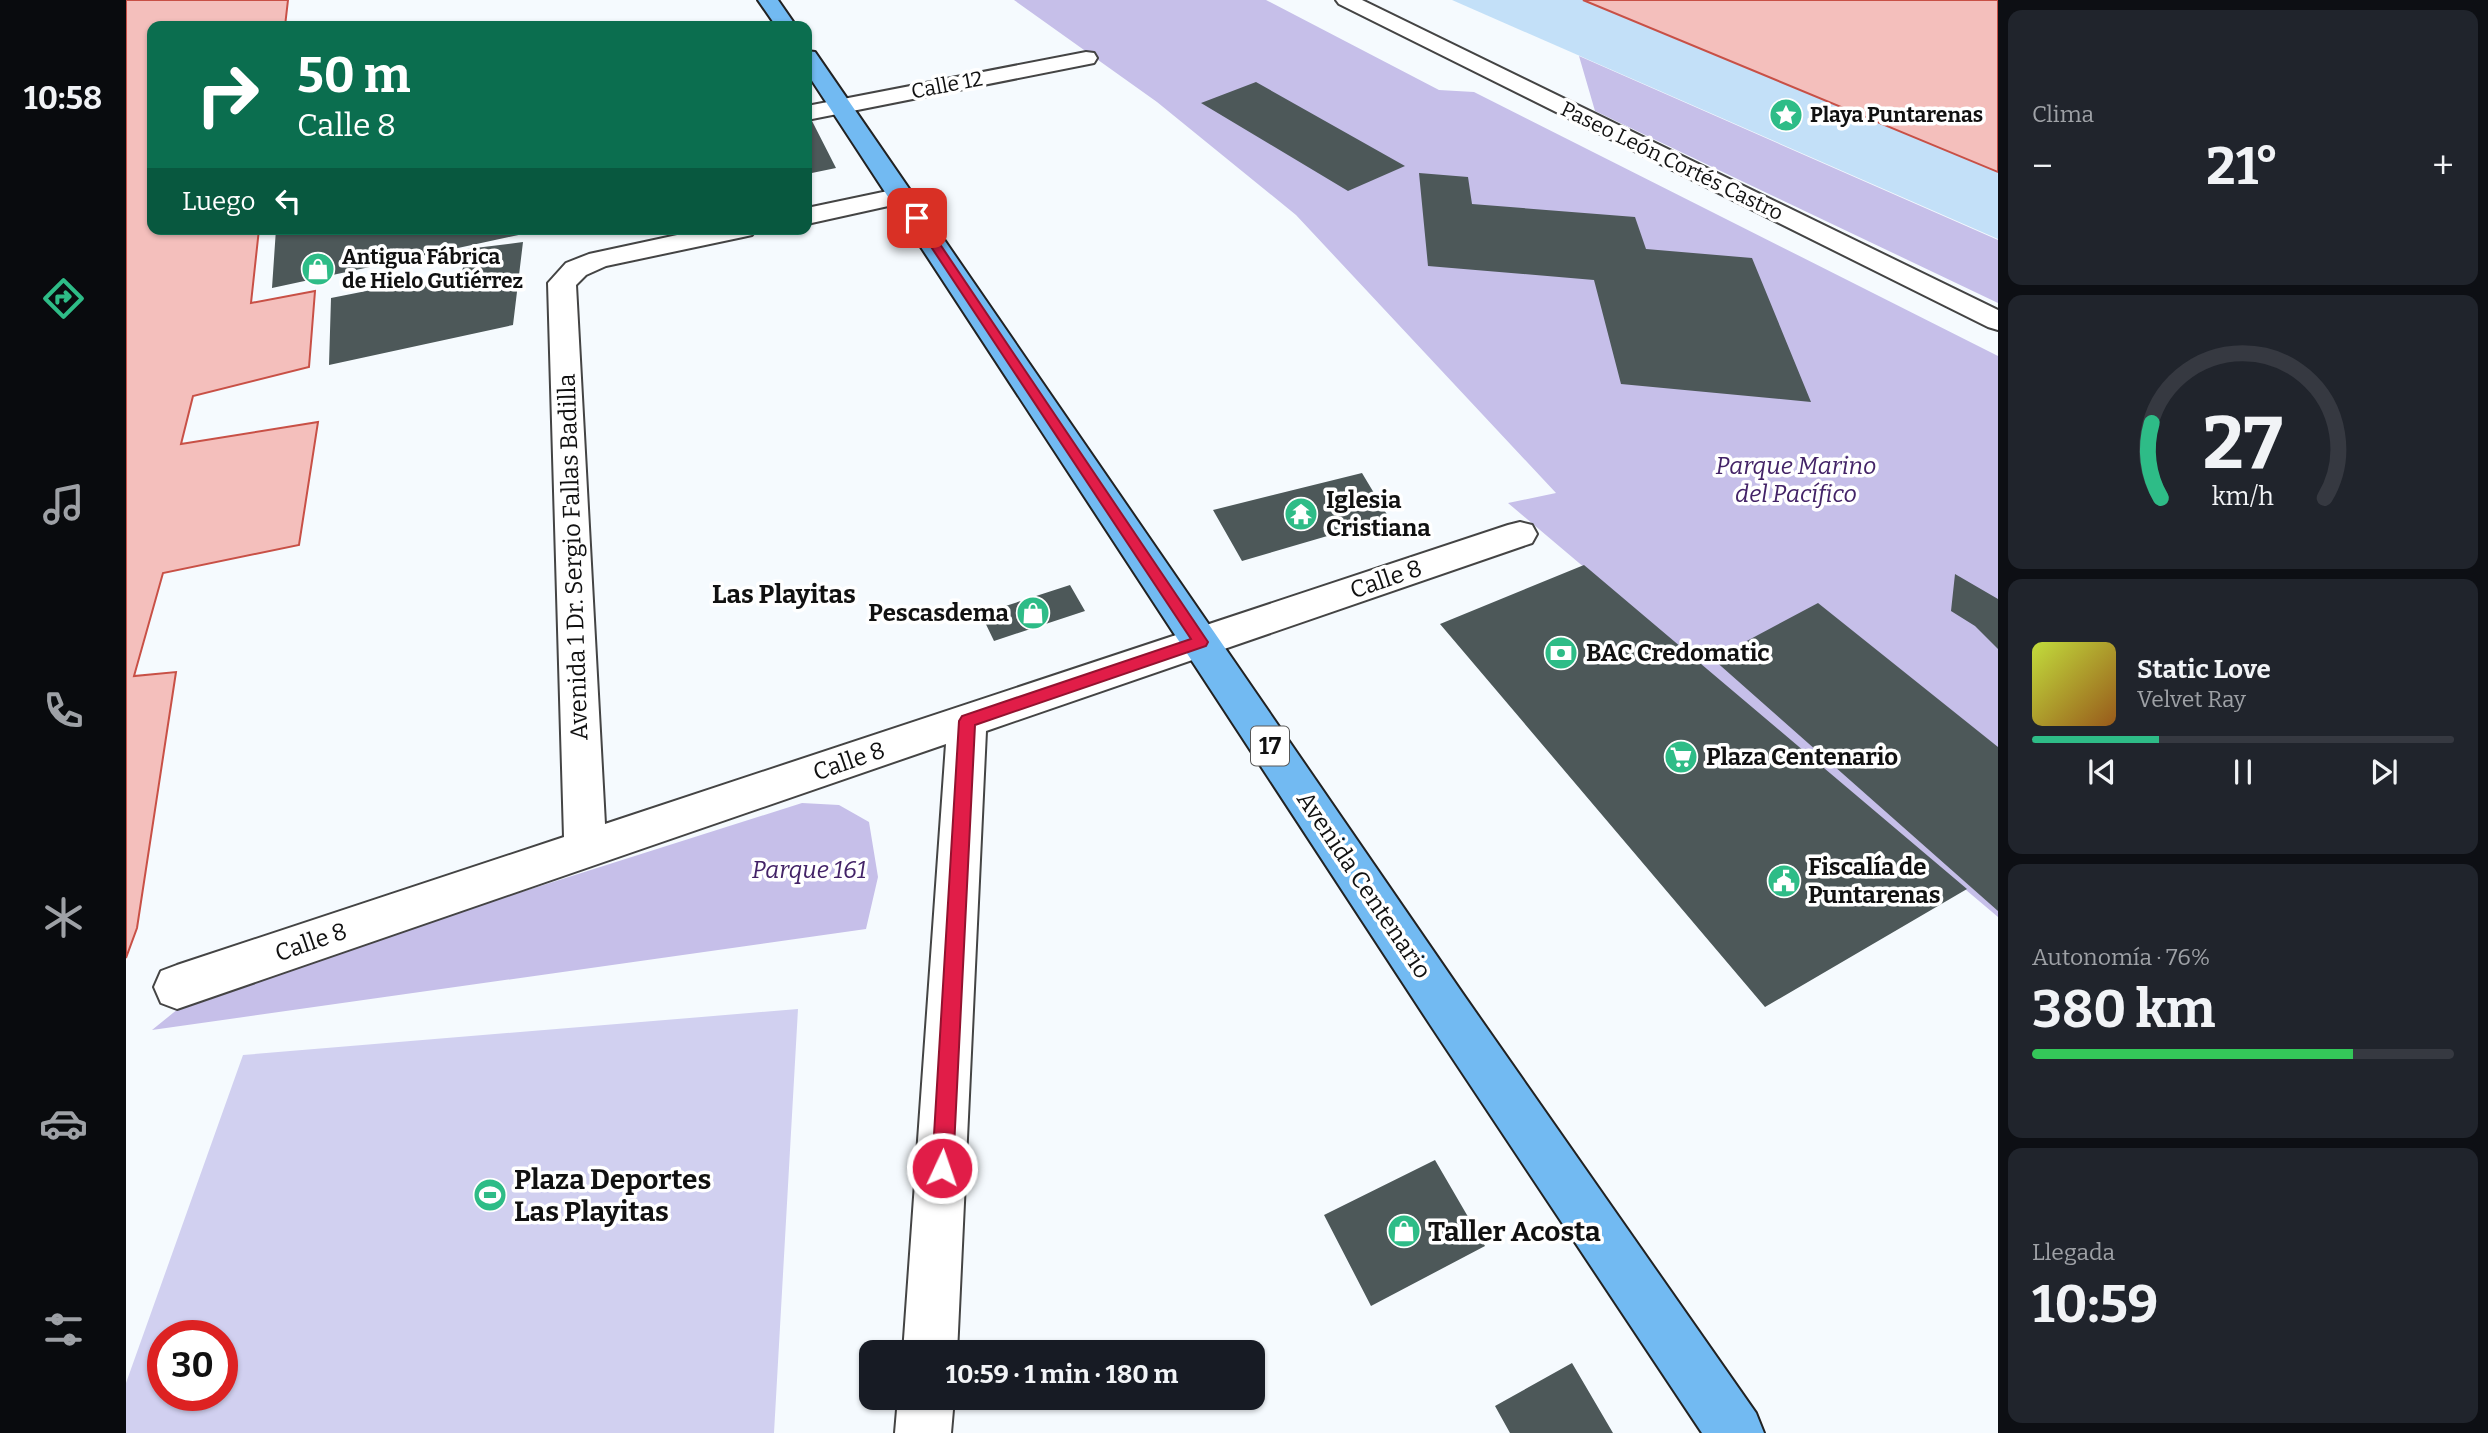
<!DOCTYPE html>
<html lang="es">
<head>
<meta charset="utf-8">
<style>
	:root { --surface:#171b24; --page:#20242c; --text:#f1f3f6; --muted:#9ea1a6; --line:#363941; --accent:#2ebc87 }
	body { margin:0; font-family:Bitter,serif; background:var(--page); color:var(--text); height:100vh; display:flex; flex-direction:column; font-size:26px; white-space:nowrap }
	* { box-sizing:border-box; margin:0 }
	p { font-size:23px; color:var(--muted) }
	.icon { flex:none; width:38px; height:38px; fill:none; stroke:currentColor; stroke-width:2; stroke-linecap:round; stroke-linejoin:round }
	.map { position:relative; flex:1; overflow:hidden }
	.details { display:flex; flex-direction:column; gap:10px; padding:10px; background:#0d0f14; width:490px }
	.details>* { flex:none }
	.top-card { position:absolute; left:21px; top:21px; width:665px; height:214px; border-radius:14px; box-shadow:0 2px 5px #0004; background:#0b6e4f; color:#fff; overflow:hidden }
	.speed { position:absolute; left:21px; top:1320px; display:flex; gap:14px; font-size:35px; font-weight:700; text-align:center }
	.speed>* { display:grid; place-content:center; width:91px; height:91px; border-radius:50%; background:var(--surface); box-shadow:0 2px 5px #0004; line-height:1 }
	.speed .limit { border:10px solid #d22; background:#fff; color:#111 }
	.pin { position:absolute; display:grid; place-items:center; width:60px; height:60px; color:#fff; margin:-30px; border-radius:14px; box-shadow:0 4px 10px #0006 }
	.me { position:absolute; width:77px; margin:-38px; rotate:3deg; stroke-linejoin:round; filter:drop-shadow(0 0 5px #0008) }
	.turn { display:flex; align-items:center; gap:24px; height:147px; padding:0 35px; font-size:32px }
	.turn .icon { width:91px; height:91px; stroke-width:2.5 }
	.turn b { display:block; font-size:49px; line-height:60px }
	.then { display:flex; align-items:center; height:66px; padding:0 35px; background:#0003; gap:14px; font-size:26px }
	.big { font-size:52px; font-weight:700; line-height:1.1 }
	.details .widget { flex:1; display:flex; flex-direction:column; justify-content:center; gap:10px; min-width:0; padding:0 24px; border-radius:14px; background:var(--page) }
	.details .dial { align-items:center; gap:0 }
	.dial svg { height:182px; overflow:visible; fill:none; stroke:var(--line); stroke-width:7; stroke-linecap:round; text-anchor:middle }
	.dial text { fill:var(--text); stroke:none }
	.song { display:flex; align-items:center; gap:21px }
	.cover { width:84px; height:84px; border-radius:10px; background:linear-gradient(135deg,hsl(70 70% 55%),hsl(30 70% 35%)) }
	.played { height:7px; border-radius:4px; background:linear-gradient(90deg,var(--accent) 30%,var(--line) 30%) }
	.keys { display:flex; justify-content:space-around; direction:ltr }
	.heat { display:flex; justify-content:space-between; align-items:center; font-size:38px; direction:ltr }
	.charge { height:10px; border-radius:5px; background:linear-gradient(90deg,#34c759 76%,var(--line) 0) }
	.trip { position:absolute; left:733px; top:1340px; width:406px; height:70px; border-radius:14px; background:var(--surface); box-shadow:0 2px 5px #0004; font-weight:700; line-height:70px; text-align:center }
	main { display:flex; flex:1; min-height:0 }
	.menu { display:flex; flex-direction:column; width:126px; justify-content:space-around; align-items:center; background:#090b0e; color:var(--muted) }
	.menu .icon { width:49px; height:49px }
	.menu .current { color:var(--accent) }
	.menu b { font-size:32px; color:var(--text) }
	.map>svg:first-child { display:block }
	.green { fill:#c6bfe9 }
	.sand { fill:#c3e0f8 }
	.pitch { fill:#d1d0f0; fill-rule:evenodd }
	.water { fill:#f4bfbc; stroke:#c85046; stroke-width:2 }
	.building { fill:#4d5859 }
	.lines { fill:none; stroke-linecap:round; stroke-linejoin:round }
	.minor-casing { stroke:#444; stroke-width:4 }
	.major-casing { stroke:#222; stroke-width:4 }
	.minor { fill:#fff; fill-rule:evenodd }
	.major { fill:#72baf2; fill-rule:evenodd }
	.route { fill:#e11d48; stroke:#92132f; stroke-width:2 }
	.labels { text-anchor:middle; stroke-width:7; stroke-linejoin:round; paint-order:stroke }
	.far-street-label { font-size:21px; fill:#111; stroke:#fff }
	.far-poi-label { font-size:21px; font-weight:bold; fill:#111; stroke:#fff; text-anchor:start }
	.shield { fill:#fff; stroke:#585858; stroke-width:2 }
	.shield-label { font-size:23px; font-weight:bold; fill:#111 }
	.park-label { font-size:24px; font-style:italic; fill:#432367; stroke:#fff }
	.poi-label { font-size:24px; font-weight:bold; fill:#111; stroke:#fff; text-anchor:start }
	.street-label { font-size:24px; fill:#111; stroke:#fff }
	.neighbourhood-label { font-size:26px; font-weight:bold; fill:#111; stroke:#fff }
	.near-poi-label { font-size:28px; font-weight:bold; fill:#111; stroke:#fff; text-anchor:start }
</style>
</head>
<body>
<main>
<nav class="menu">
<b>10:58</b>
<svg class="icon current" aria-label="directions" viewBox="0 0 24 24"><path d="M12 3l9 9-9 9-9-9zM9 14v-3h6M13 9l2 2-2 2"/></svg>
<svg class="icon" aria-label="music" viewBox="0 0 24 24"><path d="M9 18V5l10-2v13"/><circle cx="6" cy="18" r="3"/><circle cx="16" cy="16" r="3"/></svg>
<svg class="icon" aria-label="phone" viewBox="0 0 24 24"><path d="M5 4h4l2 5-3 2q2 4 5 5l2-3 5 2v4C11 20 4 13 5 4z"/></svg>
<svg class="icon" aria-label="climate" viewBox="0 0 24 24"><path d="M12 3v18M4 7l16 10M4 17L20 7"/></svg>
<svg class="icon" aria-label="car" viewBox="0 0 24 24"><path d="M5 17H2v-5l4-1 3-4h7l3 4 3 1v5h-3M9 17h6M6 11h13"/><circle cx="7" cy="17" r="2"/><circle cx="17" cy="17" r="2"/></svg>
<svg class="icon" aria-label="filters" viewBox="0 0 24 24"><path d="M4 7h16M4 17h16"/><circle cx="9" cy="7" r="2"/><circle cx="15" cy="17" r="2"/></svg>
</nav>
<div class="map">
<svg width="1872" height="1433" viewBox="0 0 1872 1433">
	<rect width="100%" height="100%" fill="#f5fafe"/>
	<path class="green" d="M 888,0 L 1140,0 L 1313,90 L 1348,92 L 1872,356 L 1872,917 L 1382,503 L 1430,493 L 1170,215 L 1031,102 Z
		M 1453,56 L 1872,240 L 1872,303 L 1469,111 Z
		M 676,803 L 713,805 L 743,822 L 752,877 L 740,929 L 26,1030 L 68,996 Z"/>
	<path class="sand" d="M 1326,0 L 1457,0 L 1872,172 L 1872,239 Z"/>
	<path class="pitch" d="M 672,1009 L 648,1433 L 0,1433 L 0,1383 L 117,1055 ZM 37,1335 L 96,1335 L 96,1395 L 37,1395 Z"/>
	<path class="water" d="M 0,0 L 162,0 L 159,26 L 26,26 L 26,229 L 133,229 L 125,303 L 189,291 L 183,367 L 67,396 L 55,444 L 192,422 L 173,545 L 37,573 L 8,676 L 50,672 L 11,928 L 0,958 Z
		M 1457,0 L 1872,0 L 1872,172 Z"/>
	<path class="building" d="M 1130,82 L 1279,166 L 1222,191 L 1075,103 Z
		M 685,119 L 710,168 L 681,174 L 681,120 Z
		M 1293,173 L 1342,177 L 1346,204 L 1509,217 L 1520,249 L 1626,258 L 1685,402 L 1495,384 L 1468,280 L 1302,266 Z
		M 150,229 L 416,229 L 416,230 L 146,288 Z
		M 397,242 L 387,325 L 203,365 L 205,298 L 336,272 L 341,249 Z
		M 1236,473 L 1263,518 L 1116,561 L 1087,510 Z
		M 1458,565 L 1841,889 L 1639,1007 L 1314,624 Z
		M 1829,574 L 1872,599 L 1872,649 L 1849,626 L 1825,611 Z
		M 944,585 L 959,611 L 868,641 L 855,614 Z
		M 1692,603 L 1872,747 L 1872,911 L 1587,659 Z
		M 1309,1160 L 1359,1246 L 1245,1306 L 1198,1215 Z
		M 1446,1363 L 1487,1433 L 1384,1433 L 1369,1406 Z"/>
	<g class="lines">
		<defs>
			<path id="minor" d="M 1210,0 L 1236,0 L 1872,310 L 1872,330 L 1862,327 L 1213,4 Z
				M 960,52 L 968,53 L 971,58 L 968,63 L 681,120 L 681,106 Z
				M 776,188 L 785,191 L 789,196 L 785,201 L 681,224 L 681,208 Z
				M 579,229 L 630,229 L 626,235 L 617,237 L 480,266 L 460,275 L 450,285 L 479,824 L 1382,525 L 1394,522 L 1406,525 L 1411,534 L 1406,543 L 860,731 L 831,1353 L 777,1353 L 820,744 L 51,1009 L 35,1003 L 28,987 L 35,971 L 51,965 L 438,837 L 422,283 L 440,263 L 463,254 Z
				M 772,1398 L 828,1398 L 825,1433 L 769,1433 Z"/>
			<path id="major" d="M 632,0 L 652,0 L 670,26 L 650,26 Z
				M 681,51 L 689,52 L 1337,994 L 1630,1413 L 1638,1433 L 1576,1433 L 1305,1026 L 681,73 Z"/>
		</defs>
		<use href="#minor" class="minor-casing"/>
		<use href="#major" class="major-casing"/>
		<use href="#minor" class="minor"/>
		<use href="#major" class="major"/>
	</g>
	<path class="route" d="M 787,216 L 795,216 L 1082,642 L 1080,646 L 849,725 L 827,1168 L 824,1175 L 816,1178 L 809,1175 L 806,1168 L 833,721 L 836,716 L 1065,639 L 786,218 Z"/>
	<defs>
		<symbol id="sight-disc" viewBox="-11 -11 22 22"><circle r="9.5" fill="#2ebc87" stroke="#fff"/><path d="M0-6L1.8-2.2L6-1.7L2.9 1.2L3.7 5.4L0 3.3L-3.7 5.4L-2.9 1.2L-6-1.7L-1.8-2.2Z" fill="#fff"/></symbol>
		<symbol id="shop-disc" viewBox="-11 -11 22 22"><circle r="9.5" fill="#2ebc87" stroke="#fff"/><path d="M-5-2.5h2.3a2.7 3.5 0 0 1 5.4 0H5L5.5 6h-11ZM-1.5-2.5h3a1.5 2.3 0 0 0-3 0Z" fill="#fff"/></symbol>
		<symbol id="temple-disc" viewBox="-11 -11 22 22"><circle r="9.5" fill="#2ebc87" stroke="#fff"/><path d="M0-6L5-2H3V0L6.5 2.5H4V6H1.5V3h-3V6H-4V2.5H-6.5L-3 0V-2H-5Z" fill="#fff"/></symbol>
		<symbol id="bank-disc" viewBox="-11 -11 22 22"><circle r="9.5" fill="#2ebc87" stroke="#fff"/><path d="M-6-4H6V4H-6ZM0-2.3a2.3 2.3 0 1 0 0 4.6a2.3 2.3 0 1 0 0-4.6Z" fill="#fff"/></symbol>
		<symbol id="supermarket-disc" viewBox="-11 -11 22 22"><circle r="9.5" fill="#2ebc87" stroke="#fff"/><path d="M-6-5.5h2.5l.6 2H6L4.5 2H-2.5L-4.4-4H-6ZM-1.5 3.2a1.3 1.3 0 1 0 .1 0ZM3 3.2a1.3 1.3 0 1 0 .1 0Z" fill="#fff"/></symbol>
		<symbol id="civic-disc" viewBox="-11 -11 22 22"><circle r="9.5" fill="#2ebc87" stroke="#fff"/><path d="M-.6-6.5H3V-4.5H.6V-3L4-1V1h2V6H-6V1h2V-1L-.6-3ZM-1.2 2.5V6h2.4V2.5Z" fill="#fff"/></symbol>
		<symbol id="stadium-disc" viewBox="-11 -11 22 22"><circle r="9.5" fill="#2ebc87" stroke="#fff"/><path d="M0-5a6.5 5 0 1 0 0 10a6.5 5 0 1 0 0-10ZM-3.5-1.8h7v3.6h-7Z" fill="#fff"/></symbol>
	</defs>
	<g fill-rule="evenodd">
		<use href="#sight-disc" x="1641" y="96" width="38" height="38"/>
		<use href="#shop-disc" x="173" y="250" width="38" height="38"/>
		<use href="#temple-disc" x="1156" y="495" width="38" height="38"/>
		<use href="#shop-disc" x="888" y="594" width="38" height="38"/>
		<use href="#bank-disc" x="1416" y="634" width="38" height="38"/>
		<use href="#supermarket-disc" x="1536" y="738" width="38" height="38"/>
		<use href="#civic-disc" x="1639" y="862" width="38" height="38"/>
		<use href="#stadium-disc" x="345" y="1176" width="38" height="38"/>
		<use href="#shop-disc" x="1259" y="1212" width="38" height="38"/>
	</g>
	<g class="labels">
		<g class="far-street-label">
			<text transform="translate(821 85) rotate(-11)" y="7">Calle 12</text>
			<text transform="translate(1546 161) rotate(26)" y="7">Paseo León Cortés Castro</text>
		</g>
		<g class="far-poi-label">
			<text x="1684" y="122">Playa Puntarenas</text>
			<text x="216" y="264">Antigua Fábrica<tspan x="216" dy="24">de Hielo Gutiérrez</tspan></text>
		</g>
		<rect class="shield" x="1125" y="726.5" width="38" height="39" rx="5"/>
		<g class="shield-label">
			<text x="1144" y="754">17</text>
		</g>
		<g class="park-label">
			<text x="1670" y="474">Parque Marino<tspan x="1670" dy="28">del Pacífico</tspan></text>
			<text x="683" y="878">Parque 161</text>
		</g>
		<g class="poi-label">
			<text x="1200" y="508">Iglesia<tspan x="1200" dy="28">Cristiana</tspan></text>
			<text x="883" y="621" text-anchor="end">Pescasdema</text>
			<text x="1460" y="661">BAC Credomatic</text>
			<text x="1580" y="765">Plaza Centenario</text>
			<text x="1682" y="875">Fiscalía de<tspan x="1682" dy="28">Puntarenas</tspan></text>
		</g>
		<g class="street-label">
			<text transform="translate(447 557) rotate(-92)" y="8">Avenida 1 Dr. Sergio Fallas Badilla</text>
			<text transform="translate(1260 579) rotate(-19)" y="8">Calle 8</text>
			<text transform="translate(723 761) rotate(-19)" y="8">Calle 8</text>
			<text transform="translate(1238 885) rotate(56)" y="8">Avenida Centenario</text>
			<text transform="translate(185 942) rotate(-19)" y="8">Calle 8</text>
		</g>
		<g class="neighbourhood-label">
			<text x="658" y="603">Las Playitas</text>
		</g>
		<g class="near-poi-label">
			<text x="388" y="1189">Plaza Deportes<tspan x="388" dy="32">Las Playitas</tspan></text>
			<text x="1302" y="1241">Taller Acosta</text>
		</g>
	</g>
</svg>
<div class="speed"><div class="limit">30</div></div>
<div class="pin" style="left:791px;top:218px;background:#d93025"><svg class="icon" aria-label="arrive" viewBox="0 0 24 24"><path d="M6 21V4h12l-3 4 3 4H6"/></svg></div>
<svg class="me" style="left:816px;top:1168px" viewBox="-20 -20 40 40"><circle r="17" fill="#e11d48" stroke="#fff" stroke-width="3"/><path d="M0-11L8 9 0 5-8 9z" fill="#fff"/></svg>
<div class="trip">10:59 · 1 min · 180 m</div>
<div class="top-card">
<div class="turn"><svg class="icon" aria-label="right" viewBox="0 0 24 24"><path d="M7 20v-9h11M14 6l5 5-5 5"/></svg><div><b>50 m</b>Calle 8</div></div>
<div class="then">Luego<svg class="icon" aria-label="left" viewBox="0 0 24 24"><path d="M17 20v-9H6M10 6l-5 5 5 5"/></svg></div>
</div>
</div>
<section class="details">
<div class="widget"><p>Clima</p>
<div class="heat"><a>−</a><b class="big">21°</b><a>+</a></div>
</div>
<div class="widget dial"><svg viewBox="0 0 100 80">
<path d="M14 69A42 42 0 1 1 86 69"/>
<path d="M14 69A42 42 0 0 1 10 36" stroke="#2ebc87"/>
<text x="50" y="56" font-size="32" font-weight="700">27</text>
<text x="50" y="72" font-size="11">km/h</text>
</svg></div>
<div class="widget">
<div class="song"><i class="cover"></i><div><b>Static Love</b><p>Velvet Ray</p></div></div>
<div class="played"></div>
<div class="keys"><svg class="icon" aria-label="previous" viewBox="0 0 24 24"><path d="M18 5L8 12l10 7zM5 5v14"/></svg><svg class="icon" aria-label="pause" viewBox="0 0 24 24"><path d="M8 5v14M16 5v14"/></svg><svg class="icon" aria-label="next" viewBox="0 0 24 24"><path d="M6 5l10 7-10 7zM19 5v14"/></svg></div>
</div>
<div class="widget"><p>Autonomía · 76%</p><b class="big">380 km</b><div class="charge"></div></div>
<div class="widget"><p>Llegada</p><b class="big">10:59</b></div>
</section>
</main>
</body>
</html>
